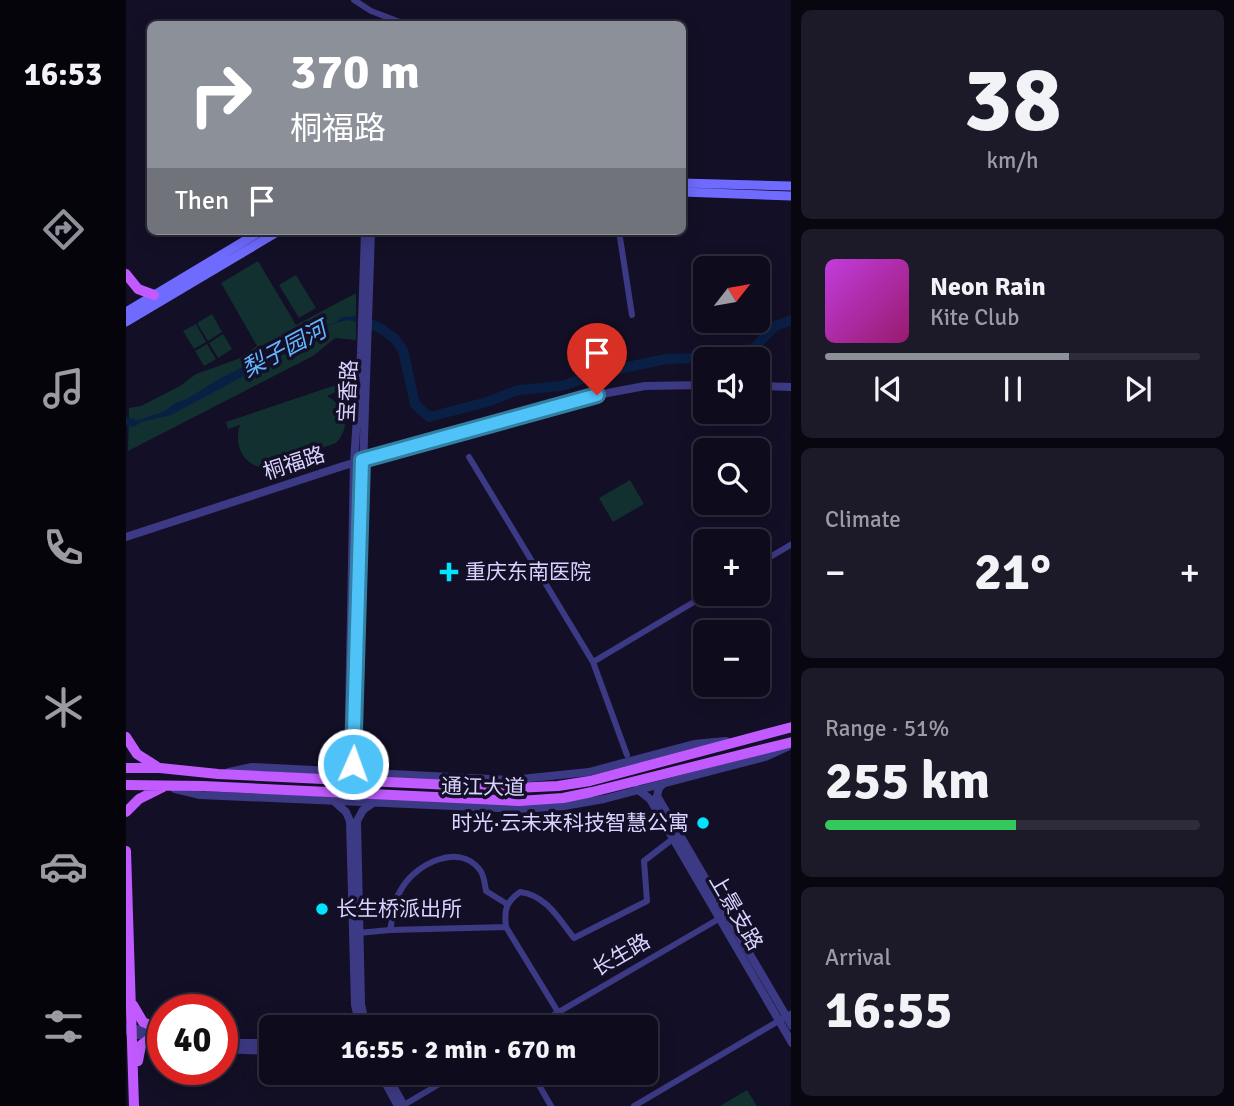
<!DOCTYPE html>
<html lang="en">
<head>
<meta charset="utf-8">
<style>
	:root { --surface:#0e0b1c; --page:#1c1929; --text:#f1f3f6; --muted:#9b9ba3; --line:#2e2b3b; --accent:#8c9099 }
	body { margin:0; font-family:Signika,"Noto Sans SC",sans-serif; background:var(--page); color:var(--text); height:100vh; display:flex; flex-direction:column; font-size:26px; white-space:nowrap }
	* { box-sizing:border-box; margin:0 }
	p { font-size:23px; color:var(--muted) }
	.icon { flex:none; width:38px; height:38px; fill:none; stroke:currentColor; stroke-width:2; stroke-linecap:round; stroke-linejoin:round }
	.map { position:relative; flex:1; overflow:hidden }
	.sheet { display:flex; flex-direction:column; gap:10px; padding:10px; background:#08060f; width:443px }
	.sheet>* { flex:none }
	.top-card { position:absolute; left:21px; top:21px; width:539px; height:214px; border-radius:10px; box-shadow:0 4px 18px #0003,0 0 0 2px var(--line); background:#8c9099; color:#fff; overflow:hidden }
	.needle { width:46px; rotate:59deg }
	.buttons { position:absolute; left:567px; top:256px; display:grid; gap:14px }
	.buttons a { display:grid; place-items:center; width:77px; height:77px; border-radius:10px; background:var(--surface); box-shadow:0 4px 18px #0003,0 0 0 2px var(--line); font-size:35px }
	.speed { position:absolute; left:21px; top:994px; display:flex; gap:14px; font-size:35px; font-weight:700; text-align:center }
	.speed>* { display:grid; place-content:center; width:91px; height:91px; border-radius:50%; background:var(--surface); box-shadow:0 4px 18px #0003,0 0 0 2px var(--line); line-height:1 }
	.speed .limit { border:10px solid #d22; background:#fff; color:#111 }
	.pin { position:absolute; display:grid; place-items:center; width:60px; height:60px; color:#fff; margin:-72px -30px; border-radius:50% 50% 50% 0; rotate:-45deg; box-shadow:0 0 7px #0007 }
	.pin .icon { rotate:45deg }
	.me { position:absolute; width:77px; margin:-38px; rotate:2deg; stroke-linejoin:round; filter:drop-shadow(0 0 5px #0008) }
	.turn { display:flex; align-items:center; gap:24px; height:147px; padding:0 28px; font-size:32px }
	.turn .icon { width:91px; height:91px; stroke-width:2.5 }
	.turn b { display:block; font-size:49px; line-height:60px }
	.then { display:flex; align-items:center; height:66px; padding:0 28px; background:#0003; gap:14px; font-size:26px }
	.big { font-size:52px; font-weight:700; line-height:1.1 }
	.sheet .widget { flex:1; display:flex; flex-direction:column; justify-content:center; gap:10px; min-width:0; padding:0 24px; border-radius:10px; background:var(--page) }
	.sheet .dial { align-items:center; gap:0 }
	.dial b { font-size:91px; line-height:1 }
	.song { display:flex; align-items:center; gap:21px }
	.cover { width:84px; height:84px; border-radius:10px; background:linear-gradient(135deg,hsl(290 70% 55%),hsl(320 70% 35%)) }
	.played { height:7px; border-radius:4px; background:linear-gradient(90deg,var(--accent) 65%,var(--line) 65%) }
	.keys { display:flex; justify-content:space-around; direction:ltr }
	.heat { display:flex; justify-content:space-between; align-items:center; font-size:38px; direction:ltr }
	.charge { height:10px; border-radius:5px; background:linear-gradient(90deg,#34c759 51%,var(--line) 0) }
	.trip { position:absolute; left:133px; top:1015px; width:399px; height:70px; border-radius:10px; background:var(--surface); box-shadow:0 4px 18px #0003,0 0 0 2px var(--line); font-weight:700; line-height:70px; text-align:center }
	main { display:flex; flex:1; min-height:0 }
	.tabs { display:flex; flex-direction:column; width:126px; justify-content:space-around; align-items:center; background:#06040b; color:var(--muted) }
	.tabs .icon { width:49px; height:49px }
	.tabs .on { color:var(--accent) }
	.tabs b { font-size:32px; color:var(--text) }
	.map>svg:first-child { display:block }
	.green { fill:#12302f }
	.water { fill:#0a1f44 }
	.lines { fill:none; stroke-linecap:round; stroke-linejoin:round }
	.river { stroke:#0a1f44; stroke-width:10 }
	.minor { stroke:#3d3a85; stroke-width:6 }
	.tertiary { stroke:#3d3a85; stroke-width:8 }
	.secondary { stroke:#6f6bff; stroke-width:9 }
	.primary { stroke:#c25bff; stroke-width:10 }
	.route-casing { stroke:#337fa1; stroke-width:18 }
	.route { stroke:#4fc3f7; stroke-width:12 }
	.poi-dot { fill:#00e5ff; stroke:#130f26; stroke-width:2.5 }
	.labels { text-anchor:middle; stroke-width:7; stroke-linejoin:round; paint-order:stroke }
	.street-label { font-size:21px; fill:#d9d4ff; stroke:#130f26 }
	.poi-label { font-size:21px; fill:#d9d4ff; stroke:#130f26; text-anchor:start }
	.water-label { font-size:23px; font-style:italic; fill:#62b6ff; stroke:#130f26 }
</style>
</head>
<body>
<main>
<nav class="tabs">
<b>16:53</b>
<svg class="icon on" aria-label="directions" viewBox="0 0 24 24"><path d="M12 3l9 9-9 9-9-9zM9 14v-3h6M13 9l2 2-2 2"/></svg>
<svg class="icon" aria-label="music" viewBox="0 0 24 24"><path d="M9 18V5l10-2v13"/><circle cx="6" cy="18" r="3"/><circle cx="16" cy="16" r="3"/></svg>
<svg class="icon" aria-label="phone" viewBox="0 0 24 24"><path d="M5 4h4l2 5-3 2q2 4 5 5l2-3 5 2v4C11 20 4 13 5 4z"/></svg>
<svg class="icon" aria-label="climate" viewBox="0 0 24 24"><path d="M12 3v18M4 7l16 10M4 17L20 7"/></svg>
<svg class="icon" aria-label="car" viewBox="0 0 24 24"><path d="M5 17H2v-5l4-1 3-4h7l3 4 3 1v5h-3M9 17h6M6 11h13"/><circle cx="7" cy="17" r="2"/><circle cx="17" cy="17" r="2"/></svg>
<svg class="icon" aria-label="filters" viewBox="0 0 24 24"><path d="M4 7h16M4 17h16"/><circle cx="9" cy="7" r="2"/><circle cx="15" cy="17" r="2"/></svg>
</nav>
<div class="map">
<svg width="666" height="1106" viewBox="0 0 666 1106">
	<rect width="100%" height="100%" fill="#130f26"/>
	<path class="green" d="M 132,261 L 170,325 L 230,293 L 230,340 L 209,338 L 187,356 L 2,451 L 3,408 L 15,406 L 54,386 L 70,374 L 112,359 L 131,346 L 95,283 Z
		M 170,275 L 190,308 L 173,318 L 153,285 Z
		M 86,314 L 96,332 L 82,341 L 71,323 Z
		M 70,324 L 80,342 L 68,349 L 57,331 Z
		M 97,334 L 106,349 L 92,358 L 83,343 Z
		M 81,344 L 90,359 L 78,366 L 69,351 Z
		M 210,385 L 212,391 L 201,396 C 219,406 226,426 210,443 L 140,468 C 118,467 107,445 114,425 L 102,429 L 100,422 Z
		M 504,480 L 518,504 L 487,522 L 473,498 Z
		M 621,1090 L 631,1106 L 594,1106 Z"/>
	<path class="water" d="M 230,316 L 230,322 L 221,320 L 191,328 L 177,343 L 161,353 L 45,415 L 16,422 L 7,427 L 0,425 L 0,417 L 12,420 L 37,412 L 49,403 L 61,399 L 93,379 L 150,350 L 181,332 L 186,327 L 208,323 L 217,317 Z"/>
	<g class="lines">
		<path class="river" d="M 236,321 L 254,328 L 268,338 L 277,350 L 289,404 L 303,417 L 361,402 L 392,390 L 436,386 L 473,373 L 540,359 L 571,358 L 624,352 L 649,326 L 666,320"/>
		<path class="minor" d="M 228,0 L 245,11 L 279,24
			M 493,231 L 506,315
			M 343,457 L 467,662 L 501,755
			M 632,564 L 666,544
			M 467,662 L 583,593
			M 380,927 C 378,909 380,902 394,892 C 420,895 433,919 448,938 L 521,901 L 518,861 L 548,838
			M 264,930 C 267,916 268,900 276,888 C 290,864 333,842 354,870 C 358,875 359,885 360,891 L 381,904
			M 232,933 L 264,930 L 380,927 L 432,1012
			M 407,1027 L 596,917
			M 406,1073 L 425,1106
			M 276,1106 L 332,1073
			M 508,1106 L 666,1013"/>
		<path class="tertiary" d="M 632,386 L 666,387
			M 0,537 L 217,466 L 471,395 L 519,386 L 579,385
			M 103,772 L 126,767 L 385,780 L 463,772 L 568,744 L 600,741
			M 211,772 L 222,763 L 228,463 L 235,353 L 239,231
			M 241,773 L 227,764 L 245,231
			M 537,784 L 533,788 L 531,796 L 666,1026
			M 49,789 L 74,795 L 395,809 L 438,806 L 478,799 L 639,757 L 661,747
			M 511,789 L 524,799 L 666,1043
			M 209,802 L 220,812 L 224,821 L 229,1005 L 234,1027
			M 212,1027 L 235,1020
			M 240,1027 L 235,1004 L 231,821 L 237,810 L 247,803
			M 2,1028 L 34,1032
			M 0,1030 L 6,1034 L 37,1039
			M 96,1043 L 145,1043
			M 96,1049 L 145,1051
			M 254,1073 L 272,1106
			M 260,1073 L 278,1106"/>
		<path class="secondary" d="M 556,183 L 666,186
			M 556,192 L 666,196
			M 0,312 L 135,231
			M 0,322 L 153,231"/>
		<path class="primary" d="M 0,274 L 12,289 L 28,295
			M 0,737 L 11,754 L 30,766
			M 0,768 L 34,768 L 92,774 L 388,788 L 432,786 L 464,781 L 666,727
			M 0,785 L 77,786 L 393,801 L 437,798 L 466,792 L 666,742
			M 0,812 L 13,799 L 37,787
			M 0,851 L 8,1106
			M 7,1005 L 17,1022 L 37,1031
			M 12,1061 L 15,1045 L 22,1040 L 32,1038"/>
	</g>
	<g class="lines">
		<defs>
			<path id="route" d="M 227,764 L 236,460 L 471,395"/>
		</defs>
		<use href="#route" class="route-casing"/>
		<use href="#route" class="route"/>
	</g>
	<g class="poi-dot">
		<path d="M319.5 561.5h7v7h7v7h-7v7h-7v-7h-7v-7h7z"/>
		<circle cx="577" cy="823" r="7"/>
		<circle cx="196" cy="909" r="7"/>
	</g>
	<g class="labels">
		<g class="street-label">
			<text transform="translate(222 391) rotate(-87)" y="7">宝香路</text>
			<text transform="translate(168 463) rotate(-18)" y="7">桐福路</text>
			<text transform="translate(357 787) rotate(1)" y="7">通江大道</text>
			<text transform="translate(610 912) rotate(60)" y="7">上景支路</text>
			<text transform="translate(495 955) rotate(-30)" y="7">长生路</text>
		</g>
		<g class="poi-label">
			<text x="339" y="579">重庆东南医院</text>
			<text x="563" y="830" text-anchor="end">时光·云未来科技智慧公寓</text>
			<text x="210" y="916">长生桥派出所</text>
		</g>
		<g class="water-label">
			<text transform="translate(158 349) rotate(-28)" y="8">梨子园河</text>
		</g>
	</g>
</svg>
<div class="buttons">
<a><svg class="needle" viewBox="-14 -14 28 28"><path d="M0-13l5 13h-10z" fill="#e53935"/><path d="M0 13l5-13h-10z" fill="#9b9ba3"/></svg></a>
<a><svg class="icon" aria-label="sound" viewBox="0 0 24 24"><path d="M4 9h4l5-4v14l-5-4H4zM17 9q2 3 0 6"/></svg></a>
<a><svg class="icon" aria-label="search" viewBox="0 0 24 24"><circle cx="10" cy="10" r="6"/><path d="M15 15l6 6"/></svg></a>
<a>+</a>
<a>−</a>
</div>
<div class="speed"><div class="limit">40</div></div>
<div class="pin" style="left:471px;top:395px;background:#d93025"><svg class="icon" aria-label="arrive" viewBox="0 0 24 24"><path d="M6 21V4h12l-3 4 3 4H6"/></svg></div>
<svg class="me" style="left:227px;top:764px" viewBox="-20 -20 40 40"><circle r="17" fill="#4fc3f7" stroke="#fff" stroke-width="3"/><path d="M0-11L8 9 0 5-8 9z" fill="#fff"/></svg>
<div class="trip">16:55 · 2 min · 670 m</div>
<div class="top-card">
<div class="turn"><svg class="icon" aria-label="right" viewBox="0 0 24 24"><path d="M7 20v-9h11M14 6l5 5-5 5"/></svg><div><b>370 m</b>桐福路</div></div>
<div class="then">Then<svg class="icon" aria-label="arrive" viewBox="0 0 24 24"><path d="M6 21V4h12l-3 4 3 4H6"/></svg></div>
</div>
</div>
<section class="sheet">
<div class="widget dial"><b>38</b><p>km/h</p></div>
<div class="widget">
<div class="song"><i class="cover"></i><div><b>Neon Rain</b><p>Kite Club</p></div></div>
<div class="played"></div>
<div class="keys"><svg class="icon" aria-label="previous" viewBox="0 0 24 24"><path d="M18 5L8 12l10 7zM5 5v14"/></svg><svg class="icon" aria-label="pause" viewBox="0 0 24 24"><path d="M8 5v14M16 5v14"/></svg><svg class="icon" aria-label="next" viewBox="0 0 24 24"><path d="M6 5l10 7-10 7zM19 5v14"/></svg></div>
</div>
<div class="widget"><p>Climate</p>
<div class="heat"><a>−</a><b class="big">21°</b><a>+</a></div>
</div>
<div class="widget"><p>Range · 51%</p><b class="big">255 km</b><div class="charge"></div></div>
<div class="widget"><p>Arrival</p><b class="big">16:55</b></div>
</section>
</main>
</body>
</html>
